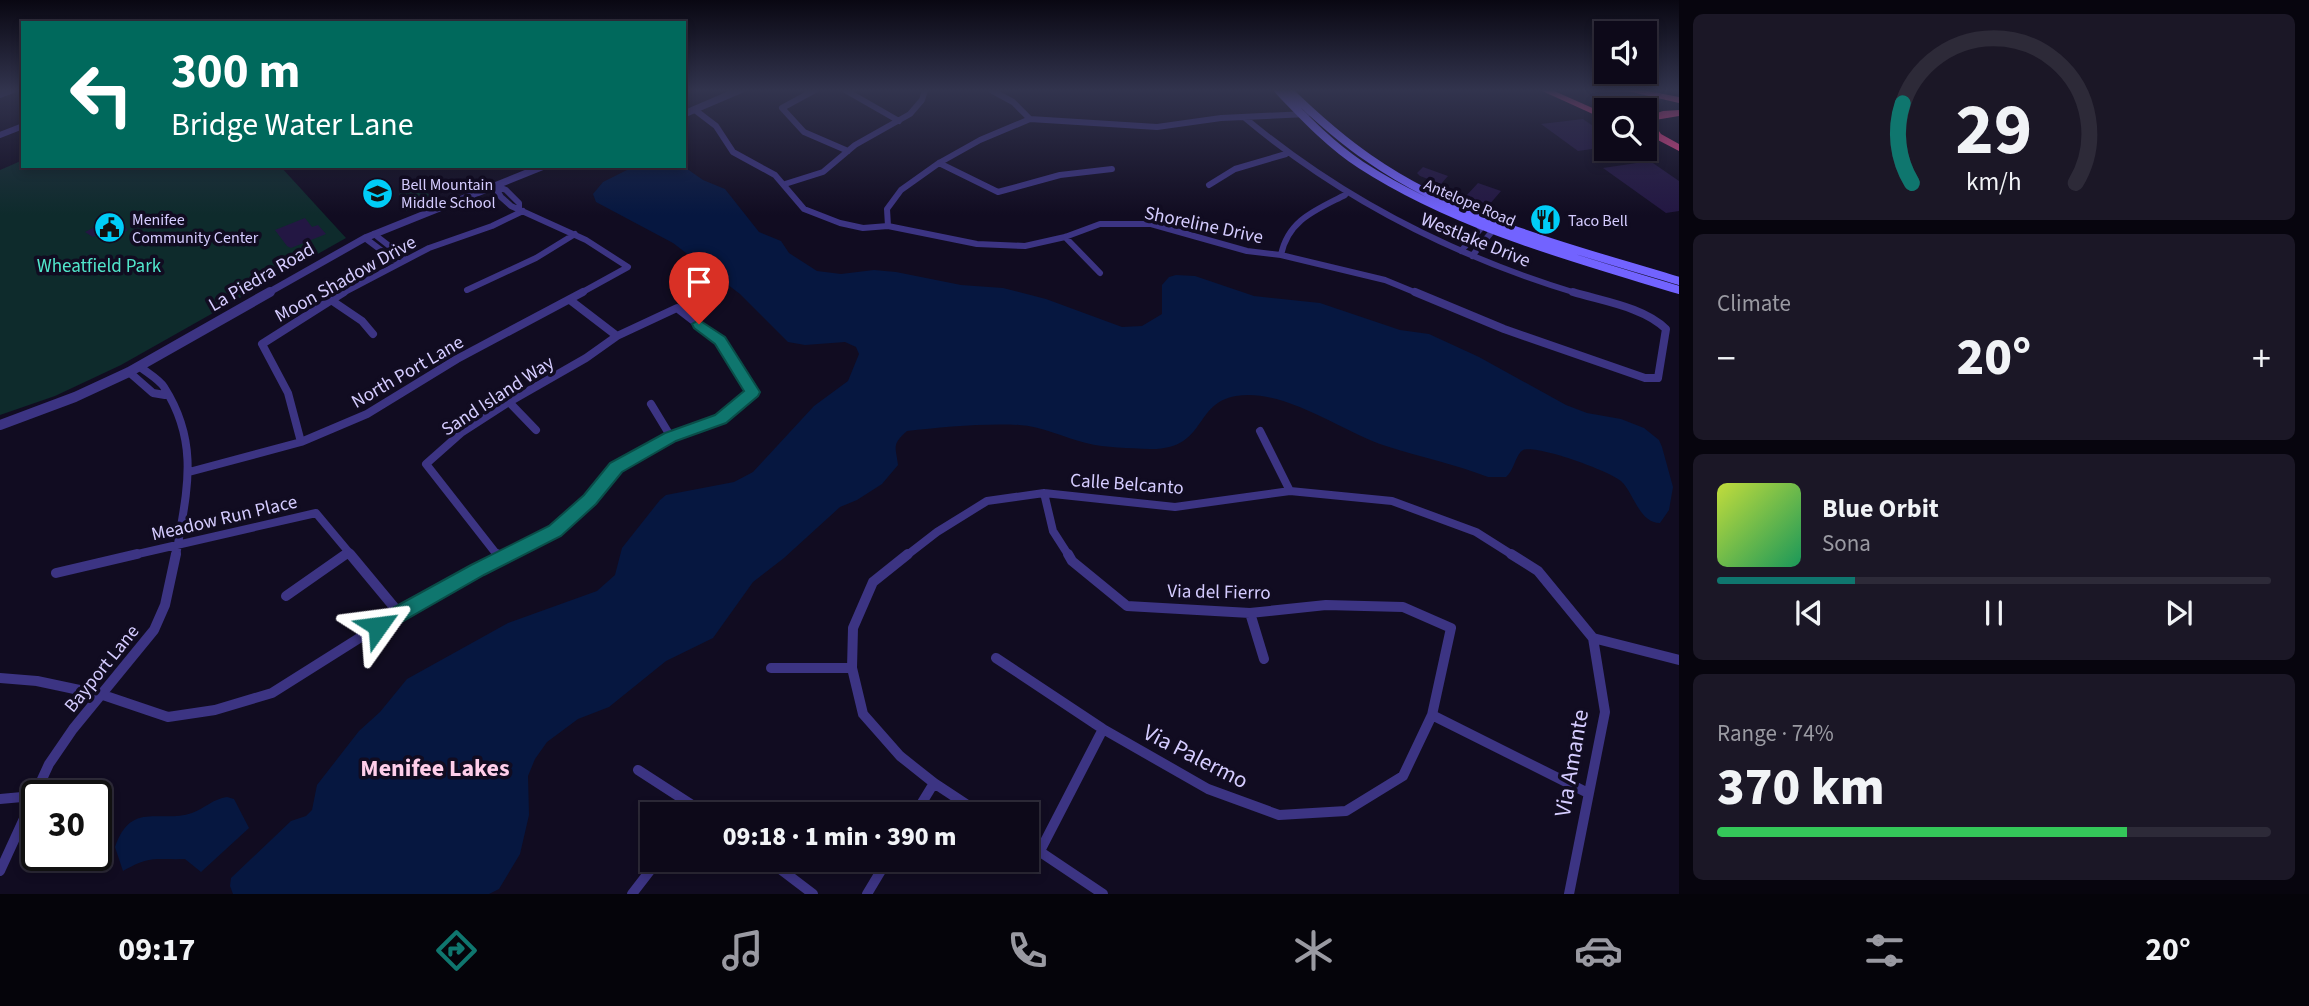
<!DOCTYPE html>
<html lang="en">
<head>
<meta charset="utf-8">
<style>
	:root { --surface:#0d0919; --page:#1b1726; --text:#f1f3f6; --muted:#9a9aa2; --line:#2d2a38; --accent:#0f766e }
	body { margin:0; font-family:"Source Sans 3",sans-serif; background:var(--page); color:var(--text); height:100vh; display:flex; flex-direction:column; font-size:26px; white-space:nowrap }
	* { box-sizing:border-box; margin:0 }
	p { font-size:23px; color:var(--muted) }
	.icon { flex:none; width:38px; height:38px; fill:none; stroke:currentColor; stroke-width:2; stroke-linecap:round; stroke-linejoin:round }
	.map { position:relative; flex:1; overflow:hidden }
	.panel { display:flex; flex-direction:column; gap:14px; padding:14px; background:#07050e; width:630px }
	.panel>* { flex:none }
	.hud { position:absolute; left:21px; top:21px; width:665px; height:147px; border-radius:0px; box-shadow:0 4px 10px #0003,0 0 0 2px var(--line); background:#00695c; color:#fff; overflow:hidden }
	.controls { position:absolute; left:1594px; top:21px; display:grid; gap:14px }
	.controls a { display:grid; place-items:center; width:63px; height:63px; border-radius:0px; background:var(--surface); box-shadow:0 4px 10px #0003,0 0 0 2px var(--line); font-size:35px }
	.speed { position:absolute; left:21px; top:780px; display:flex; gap:14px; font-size:35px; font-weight:700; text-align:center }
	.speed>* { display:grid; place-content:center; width:91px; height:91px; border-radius:50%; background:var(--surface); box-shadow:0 4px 10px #0003,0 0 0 2px var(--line); line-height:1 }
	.speed .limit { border:4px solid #111; border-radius:10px; background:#fff; color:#111 }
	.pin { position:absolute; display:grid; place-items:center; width:60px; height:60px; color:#fff; margin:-72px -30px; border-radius:50% 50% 50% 0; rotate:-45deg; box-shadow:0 0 7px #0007 }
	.pin .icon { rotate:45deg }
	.me { position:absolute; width:77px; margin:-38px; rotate:59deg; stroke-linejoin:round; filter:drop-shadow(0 0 5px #0008) }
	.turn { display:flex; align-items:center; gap:24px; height:147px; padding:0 35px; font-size:32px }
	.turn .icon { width:91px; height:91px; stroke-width:2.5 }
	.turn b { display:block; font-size:49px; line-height:60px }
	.big { font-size:52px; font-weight:800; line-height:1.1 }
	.panel .tile { flex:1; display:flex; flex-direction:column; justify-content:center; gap:10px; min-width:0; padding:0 24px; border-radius:10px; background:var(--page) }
	.panel .dial { align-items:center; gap:0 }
	.dial svg { height:182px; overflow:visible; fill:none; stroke:var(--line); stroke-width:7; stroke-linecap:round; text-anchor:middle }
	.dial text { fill:var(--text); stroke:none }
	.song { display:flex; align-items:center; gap:21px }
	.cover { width:84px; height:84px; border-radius:10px; background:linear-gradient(135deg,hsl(70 70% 55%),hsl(150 70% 35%)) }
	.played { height:7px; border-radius:4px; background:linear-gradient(90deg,var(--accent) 25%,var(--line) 25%) }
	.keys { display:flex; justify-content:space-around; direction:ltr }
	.heat { display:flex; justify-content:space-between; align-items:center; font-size:38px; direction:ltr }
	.charge { height:10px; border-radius:5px; background:linear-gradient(90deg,#34c759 74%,var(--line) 0) }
	.trip { position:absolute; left:640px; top:802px; width:399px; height:70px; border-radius:0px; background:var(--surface); box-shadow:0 4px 10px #0003,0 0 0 2px var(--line); font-weight:800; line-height:70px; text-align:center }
	.dock { display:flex; height:112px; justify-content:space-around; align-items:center; background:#05040a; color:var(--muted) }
	.dock .icon { width:49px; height:49px }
	.dock .selected { color:var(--accent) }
	.dock b { font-size:32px; color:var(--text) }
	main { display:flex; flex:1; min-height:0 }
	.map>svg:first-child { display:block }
	.green { fill:#0e2b2c }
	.water { fill:#061740 }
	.building { fill:#231743 }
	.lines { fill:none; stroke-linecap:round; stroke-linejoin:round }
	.minor-far2 { stroke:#3c3483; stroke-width:6 }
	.minor-far1 { stroke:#3c3483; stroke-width:8 }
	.minor { stroke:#3c3483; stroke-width:10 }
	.tertiary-far1 { stroke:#3c3483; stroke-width:7 }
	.tertiary { stroke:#3c3483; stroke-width:10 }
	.secondary { stroke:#7263ff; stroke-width:8 }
	.motorway { fill:#ff4792; fill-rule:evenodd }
	.route { fill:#0f766e; stroke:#0a4d48; stroke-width:2 }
	.labels { text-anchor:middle; stroke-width:7; stroke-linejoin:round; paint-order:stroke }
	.far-poi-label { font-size:16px; fill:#d5ccff; stroke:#110c21; text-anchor:start }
	.far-street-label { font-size:16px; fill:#d5ccff; stroke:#110c21 }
	.street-label { font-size:19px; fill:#d5ccff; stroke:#110c21 }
	.park-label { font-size:19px; fill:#51e6cb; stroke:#110c21 }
	.near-street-label { font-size:23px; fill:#d5ccff; stroke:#110c21 }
	.near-neighbourhood-label { font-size:24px; font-weight:bold; fill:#ffceea; stroke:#110c21 }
</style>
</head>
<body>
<main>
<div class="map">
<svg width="1679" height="894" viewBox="0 0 1679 894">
	<rect width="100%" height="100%" fill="#110c21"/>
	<path class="green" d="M 23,160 L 23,166 L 270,166 L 273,170 L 281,167 L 346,238 L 121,365 L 55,396 L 0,415 L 0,170 Z
		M 419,186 L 435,200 L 406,211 L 399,194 Z"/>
	<path class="water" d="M 635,166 L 683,166 L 703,180 L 725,189 L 759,232 L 781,241 L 789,253 L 817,271 L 841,274 L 874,270 L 896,272 L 961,285 L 1003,288 L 1046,299 L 1122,327 L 1142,326 L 1162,314 L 1162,285 L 1169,277 L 1176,275 L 1195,276 L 1254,296 L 1320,303 L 1400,330 L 1429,334 L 1479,357 L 1566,405 L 1587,413 L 1621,419 L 1644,428 L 1659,440 L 1662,447 L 1673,487 L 1669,510 L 1660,523 C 1639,523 1634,493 1621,481 C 1610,471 1536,444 1523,450 C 1515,455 1514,471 1506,477 L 1488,477 C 1455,464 1420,457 1386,446 C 1340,431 1285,388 1236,396 C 1193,403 1207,450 1150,449 C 1129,448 1106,448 1086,443 C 1065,438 1041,426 1019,425 C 985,423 941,427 907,431 C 891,445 896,447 898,465 L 882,484 L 857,500 L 840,507 L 784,558 L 753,582 L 713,638 L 666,661 L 609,707 L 578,719 L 547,742 L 535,759 L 528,776 L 529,815 L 520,854 L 499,889 L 489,894 L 233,894 L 230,886 L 231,878 L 291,821 L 306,816 L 312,810 L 317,785 L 359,731 L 380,712 L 407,679 L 508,623 L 597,591 L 615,575 L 622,548 L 660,500 L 666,495 L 734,482 L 753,472 L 814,406 L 848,381 L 859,354 L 856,347 L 845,342 L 805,345 L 788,342 L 740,294 L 673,243 L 596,202 L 593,194 L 603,182 Z
		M 227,797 L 234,799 L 249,828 L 201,872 L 185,859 C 154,860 151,855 123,871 L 115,847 C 131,800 160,824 192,813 C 205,808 213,799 227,797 Z"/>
	<path class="building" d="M 1583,119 L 1606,135 L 1606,147 L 1578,151 L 1541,124 Z
		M 1650,161 L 1679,181 L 1679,211 L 1666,213 L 1603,168 Z
		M 1423,167 L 1448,176 L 1441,184 L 1420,176 L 1417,173 Z
		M 1478,183 L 1501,191 L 1489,205 L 1466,196 Z
		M 113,218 L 128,230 L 111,238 L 103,232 L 93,237 L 85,232 Z
		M 305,218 L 312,227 L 318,225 L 326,234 L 291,248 L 287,246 L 275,230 Z"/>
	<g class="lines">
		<path class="minor-far2" d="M 815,90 L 782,108 L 804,132 L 848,151
			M 845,90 L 899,121
			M 991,90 L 1013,102 L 1030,119
			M 0,95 L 13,90
			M 695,110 L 716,126 L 733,152 L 775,175 L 804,209 L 840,223 L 863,228 L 888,226 L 977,244 L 1025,246 L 1065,237 L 1100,224 L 1151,224 L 1247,251 L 1281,255 L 1385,280 L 1419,294
			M 1245,118 C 1344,201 1456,257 1579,294
			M 0,135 L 23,126
			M 939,163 L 998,192 L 1060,175 L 1112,169
			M 785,184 L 823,172 L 855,145 L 910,114 L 922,100 L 925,90
			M 494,185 L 506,190 L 519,203 L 519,208
			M 494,185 L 501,197 L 511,206 L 586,240 L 628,267 L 579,294
			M 1209,185 L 1235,169 L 1286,154
			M 888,226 L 887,209 L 901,190 L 939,163 L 980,140 L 1030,119 L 1157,127 L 1221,118 L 1307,114
			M 374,234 L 406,259
			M 1065,237 L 1100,273
			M 365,238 L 398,263
			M 1461,251 L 1484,225
			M 1281,255 C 1288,220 1316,210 1345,195
			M 1472,256 L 1494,229
			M 467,290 L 536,258 L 575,234
			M 341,294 L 429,248 L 492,226 L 523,211"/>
		<path class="minor-far1" d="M 1415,292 L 1504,329 L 1645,378 L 1658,378 L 1666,329 C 1644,307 1602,301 1573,292
			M 331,300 L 362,321 L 373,334
			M 570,300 L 617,336
			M 139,366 C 146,372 159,379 164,387 C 201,445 186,493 176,556
			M 129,372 L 153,393 L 165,395
			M 509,402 L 536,430
			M 651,404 L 671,437
			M 1260,431 L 1290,491
			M 301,442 L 288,393 L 262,344 L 344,292
			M 189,472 L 301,442 L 367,414 L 457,359 L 583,292
			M 1044,493 L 1053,531 L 1069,556
			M 129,556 L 316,513 L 352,556
			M 343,556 L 349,552
			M 498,556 L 426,464 L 461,433 L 509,402 L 586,358 L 617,336 L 677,308 L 720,341 L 753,392 L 720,419 L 671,437 L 616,467 L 590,500 L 555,531 L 507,556
			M 906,556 L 937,532 L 987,501 L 1044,493 L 1175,507 L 1290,491 L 1392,501 L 1476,532 L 1514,556"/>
		<path class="minor" d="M 350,554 L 399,613
			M 497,554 L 500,558
			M 908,554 L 873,582 L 853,628 L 852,668 L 863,714 L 900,756 L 934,783 L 981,814
			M 1511,554 L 1538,571 L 1593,638
			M 56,573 L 137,554
			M 286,596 L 346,554
			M 1250,613 L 1264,659
			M 1593,638 L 1679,660
			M 996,658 L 1103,729 L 1208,789 L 1279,815 L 1346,811 L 1403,776 L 1432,715 L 1451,628 L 1403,607 L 1326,605 L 1250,613 L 1127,606 L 1072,561 L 1068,554
			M 771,668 L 852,668
			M 0,678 L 37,681 L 103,695 L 168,717 L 215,710 L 272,693 L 399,613 L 511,554
			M 1432,715 L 1588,793
			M 638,770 L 706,814
			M 0,799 L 33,796
			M 915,814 L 934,783
			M 1027,843 L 1103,894
			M 1040,851 L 1103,729
			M 767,859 L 813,894
			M 0,871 L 49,764 L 73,729 L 154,630 L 165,605 L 176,554
			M 632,894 L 659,859
			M 867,894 L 888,859
			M 1569,894 L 1605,712 L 1593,638"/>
		<path class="tertiary-far1" d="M 684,114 L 740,90
			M 266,294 L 365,238 L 544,166"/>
		<path class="tertiary" d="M 0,425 L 75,397 L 129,372 L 270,292"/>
		<path class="secondary" d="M 1278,90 C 1304,117 1329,144 1361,165 C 1457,227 1571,257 1679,290
			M 1288,90 C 1314,115 1340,139 1370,159 C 1460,222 1575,249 1679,281"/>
		<path class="motorway" d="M 1540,90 L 1552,90 L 1606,114 L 1606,120 Z
			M 1623,90 L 1643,90 L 1679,97 L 1679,103 Z
			M 1679,110 L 1679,116 L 1655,120 L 1654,124 L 1661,134 L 1679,144 L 1679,151 L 1654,138 L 1645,125 L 1648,116 L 1663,111 Z"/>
	</g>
	<linearGradient id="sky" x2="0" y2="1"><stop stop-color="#090712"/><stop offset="0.42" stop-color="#32344e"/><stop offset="1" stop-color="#32344e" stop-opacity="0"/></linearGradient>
	<rect width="1679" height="215" fill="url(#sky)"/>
	<path class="route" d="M 699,320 L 725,337 L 760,392 L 758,396 L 726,423 L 676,441 L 622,472 L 596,504 L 561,536 L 484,575 L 384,632 L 378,634 L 371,632 L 368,626 L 371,620 L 471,565 L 549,526 L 584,495 L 610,463 L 665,433 L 715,415 L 744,391 L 715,344 L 694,328 L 692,324 Z"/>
	<defs>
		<symbol id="school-disc" viewBox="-11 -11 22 22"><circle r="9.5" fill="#00cdf7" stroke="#110c21"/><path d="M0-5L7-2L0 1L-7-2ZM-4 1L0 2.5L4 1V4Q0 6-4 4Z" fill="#111"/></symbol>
		<symbol id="restaurant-disc" viewBox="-11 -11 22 22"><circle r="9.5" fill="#00cdf7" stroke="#110c21"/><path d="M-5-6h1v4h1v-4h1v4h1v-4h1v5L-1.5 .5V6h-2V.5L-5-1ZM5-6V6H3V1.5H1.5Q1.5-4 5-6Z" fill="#111"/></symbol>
		<symbol id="civic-disc" viewBox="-11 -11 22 22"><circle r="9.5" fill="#00cdf7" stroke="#110c21"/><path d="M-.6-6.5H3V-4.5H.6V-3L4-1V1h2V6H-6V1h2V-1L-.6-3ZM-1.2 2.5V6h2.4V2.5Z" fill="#111"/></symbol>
	</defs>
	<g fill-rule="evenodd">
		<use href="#school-disc" x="360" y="176" width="35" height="35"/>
		<use href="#restaurant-disc" x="1528" y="202" width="35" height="35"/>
		<use href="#civic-disc" x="92" y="210" width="35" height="35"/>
	</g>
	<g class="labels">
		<g class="far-poi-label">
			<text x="401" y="190">Bell Mountain<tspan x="401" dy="18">Middle School</tspan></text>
			<text x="132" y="225">Menifee<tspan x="132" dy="18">Community Center</tspan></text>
			<text x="1568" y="226">Taco Bell</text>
		</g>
		<g class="far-street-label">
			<text transform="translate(1470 202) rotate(23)" y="6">Antelope Road</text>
		</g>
		<g class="street-label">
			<text transform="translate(1204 224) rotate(12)" y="7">Shoreline Drive</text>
			<text transform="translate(1476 239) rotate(22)" y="7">Westlake Drive</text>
			<text transform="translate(261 276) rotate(-30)" y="7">La Piedra Road</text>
			<text transform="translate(345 278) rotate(-29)" y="7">Moon Shadow Drive</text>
			<text transform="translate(407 371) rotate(-30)" y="7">North Port Lane</text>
			<text transform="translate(497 395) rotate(-33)" y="7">Sand Island Way</text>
			<text transform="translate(1127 483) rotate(4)" y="7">Calle Belcanto</text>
			<text transform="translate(224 517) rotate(-13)" y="7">Meadow Run Place</text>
			<text transform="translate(1219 591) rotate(1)" y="7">Via del Fierro</text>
			<text transform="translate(101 668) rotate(-51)" y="7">Bayport Lane</text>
		</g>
		<g class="park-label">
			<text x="99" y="272">Wheatfield Park</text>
		</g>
		<g class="near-street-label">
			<text transform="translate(1196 756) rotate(27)" y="8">Via Palermo</text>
			<text transform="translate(1571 763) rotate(-80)" y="8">Via Amante</text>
		</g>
		<g class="near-neighbourhood-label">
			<text x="435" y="776">Menifee Lakes</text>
		</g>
	</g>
</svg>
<div class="controls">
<a><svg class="icon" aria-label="sound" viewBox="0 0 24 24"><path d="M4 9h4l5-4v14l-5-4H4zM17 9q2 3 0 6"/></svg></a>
<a><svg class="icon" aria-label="search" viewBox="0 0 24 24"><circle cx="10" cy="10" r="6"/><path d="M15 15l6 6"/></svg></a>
</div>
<div class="speed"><div class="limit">30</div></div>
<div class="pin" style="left:699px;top:324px;background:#d93025"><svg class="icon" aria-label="arrive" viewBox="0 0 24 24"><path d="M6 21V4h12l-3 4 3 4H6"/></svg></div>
<svg class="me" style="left:378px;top:626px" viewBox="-20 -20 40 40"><path d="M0-17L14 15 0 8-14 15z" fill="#0f766e" stroke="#fff" stroke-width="4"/></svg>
<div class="trip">09:18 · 1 min · 390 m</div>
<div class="hud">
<div class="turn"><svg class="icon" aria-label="left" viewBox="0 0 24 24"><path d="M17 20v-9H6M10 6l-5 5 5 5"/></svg><div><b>300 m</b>Bridge Water Lane</div></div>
</div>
</div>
<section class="panel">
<div class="tile dial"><svg viewBox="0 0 100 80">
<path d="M14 69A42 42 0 1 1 86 69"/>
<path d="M14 69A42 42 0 0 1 10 34" stroke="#0f766e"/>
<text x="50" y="56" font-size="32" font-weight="700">29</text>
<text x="50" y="72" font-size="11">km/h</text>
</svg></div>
<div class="tile"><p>Climate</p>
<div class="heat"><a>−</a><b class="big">20°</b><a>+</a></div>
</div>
<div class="tile">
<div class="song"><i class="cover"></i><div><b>Blue Orbit</b><p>Sona</p></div></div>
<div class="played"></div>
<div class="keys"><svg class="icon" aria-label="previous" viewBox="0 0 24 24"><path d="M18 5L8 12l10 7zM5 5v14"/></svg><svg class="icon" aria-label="pause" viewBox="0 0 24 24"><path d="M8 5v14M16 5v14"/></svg><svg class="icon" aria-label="next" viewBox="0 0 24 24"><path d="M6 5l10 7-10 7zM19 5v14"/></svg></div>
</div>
<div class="tile"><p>Range · 74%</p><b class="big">370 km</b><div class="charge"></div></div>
</section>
</main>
<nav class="dock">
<b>09:17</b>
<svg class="icon selected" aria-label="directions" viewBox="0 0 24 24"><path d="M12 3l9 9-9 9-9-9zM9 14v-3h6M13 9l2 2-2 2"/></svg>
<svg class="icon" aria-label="music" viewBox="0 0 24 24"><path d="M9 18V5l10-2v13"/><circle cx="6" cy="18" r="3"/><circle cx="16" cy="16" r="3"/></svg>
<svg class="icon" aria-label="phone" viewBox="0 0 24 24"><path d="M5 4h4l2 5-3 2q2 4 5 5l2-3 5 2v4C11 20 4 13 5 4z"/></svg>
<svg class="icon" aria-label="climate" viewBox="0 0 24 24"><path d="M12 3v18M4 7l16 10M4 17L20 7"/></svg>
<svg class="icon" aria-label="car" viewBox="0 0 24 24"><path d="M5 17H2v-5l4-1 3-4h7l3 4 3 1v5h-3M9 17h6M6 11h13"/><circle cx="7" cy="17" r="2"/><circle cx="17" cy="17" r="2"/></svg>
<svg class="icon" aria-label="filters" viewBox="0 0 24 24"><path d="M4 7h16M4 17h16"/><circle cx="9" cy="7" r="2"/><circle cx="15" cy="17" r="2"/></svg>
<b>20°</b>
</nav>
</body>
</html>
